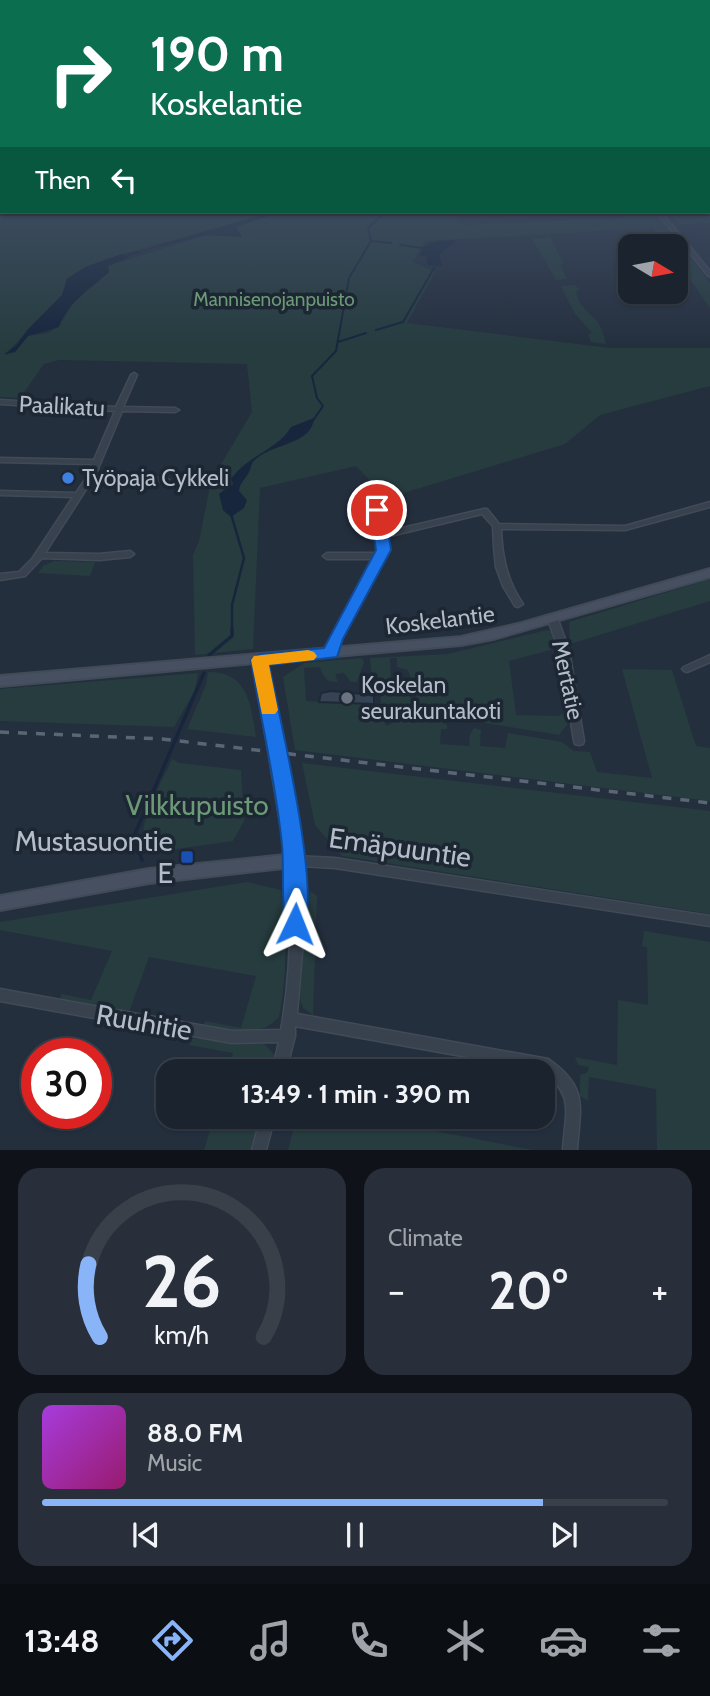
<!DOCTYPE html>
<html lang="en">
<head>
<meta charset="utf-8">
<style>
	:root { --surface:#1b232e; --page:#282f3a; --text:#f1f3f6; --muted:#a0a4aa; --line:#39404a; --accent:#8ab4f8 }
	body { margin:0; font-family:Cabin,sans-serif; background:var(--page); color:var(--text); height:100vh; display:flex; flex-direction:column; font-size:26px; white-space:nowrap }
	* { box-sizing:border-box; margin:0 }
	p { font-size:23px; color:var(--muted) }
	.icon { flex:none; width:38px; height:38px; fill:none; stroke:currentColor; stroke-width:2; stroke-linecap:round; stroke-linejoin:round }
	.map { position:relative; height:1150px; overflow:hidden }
	.sheet { display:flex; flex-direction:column; gap:18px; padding:18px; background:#0f1319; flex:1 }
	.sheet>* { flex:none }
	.hud { position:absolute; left:0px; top:0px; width:710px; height:214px; box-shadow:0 2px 5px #0004,0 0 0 2px var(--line); background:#0b6e4f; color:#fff; overflow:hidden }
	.needle { width:46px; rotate:100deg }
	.tools { position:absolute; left:618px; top:234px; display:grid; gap:14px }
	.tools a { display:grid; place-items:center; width:70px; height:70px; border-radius:14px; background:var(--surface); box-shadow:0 2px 5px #0004,0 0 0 2px var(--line); font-size:35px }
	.speed { position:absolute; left:21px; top:1038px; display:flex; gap:14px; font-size:35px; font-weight:700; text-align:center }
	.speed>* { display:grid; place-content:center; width:91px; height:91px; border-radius:50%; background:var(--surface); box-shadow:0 2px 5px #0004,0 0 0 2px var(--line); line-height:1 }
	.speed .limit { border:10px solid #d22; background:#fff; color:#111 }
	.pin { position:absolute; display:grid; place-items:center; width:60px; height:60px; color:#fff; margin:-30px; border:4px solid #fff; border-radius:50%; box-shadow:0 2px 7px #0007 }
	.me { position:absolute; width:77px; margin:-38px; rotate:2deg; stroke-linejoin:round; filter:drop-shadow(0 0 5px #0008) }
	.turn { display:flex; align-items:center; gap:24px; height:147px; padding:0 35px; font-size:32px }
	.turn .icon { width:91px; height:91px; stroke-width:2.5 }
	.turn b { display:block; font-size:49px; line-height:60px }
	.then { display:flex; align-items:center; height:66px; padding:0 35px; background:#0003; gap:14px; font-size:26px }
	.big { font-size:52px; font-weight:700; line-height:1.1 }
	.sheet .tile { flex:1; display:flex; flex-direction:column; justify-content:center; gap:10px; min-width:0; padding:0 24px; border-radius:21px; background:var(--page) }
	.sheet .dial { align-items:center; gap:0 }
	.dial svg { height:182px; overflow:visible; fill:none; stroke:var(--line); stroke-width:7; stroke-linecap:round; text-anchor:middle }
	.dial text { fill:var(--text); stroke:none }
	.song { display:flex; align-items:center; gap:21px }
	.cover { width:84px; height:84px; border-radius:10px; background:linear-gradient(135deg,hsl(280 70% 55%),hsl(320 70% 35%)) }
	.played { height:7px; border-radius:4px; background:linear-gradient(90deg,var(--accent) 80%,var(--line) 80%) }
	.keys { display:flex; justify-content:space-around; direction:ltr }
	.heat { display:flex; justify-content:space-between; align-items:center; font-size:38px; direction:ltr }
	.sheet .tiles { flex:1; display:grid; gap:18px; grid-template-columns:1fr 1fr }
	.tile:last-child { grid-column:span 2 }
	.trip { position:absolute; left:156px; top:1059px; width:399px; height:70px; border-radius:21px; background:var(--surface); box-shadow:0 2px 5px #0004,0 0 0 2px var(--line); font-weight:700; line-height:70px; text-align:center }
	.tabs { display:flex; height:112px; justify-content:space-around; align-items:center; background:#0b0e12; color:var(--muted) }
	.tabs .icon { width:49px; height:49px }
	.tabs .active { color:var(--accent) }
	.tabs b { font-size:32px; color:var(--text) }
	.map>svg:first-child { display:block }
	.green { fill:#263c3f }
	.water { fill:#17263c }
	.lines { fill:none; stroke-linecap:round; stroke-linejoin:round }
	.stream-far2 { stroke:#17263c; stroke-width:2 }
	.stream-far1 { stroke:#17263c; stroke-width:2.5 }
	.stream { stroke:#17263c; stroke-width:3.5 }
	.building { fill:#364354; stroke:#1f2835; stroke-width:2 }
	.street-casing { stroke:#414a57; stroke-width:3 }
	.secondary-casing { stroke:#414a57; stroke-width:4 }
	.street { fill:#38414e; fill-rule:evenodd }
	.secondary { fill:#465061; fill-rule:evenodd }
	.rail { stroke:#5a6575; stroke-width:3.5; stroke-dasharray:9 9; stroke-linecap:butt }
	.route { fill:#1a73e8; stroke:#114b97; stroke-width:2 }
	.slow { fill:#f59e0b }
	.shop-dot { fill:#3f7fe0; stroke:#1d2633; stroke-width:2.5 }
	.worship-dot { fill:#6b7280; stroke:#1d2633; stroke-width:2.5 }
	.transit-dot { fill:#1a4fb4; stroke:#1d2633; stroke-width:2.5 }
	.labels { text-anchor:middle; stroke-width:7; stroke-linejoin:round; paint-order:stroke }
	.far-park-label { font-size:19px; fill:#6b9a76; stroke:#1d2633 }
	.street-label { font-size:23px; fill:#b4bcc9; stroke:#1d2633 }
	.poi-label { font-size:23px; fill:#b4bcc9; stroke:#1d2633; text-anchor:start }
	.near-park-label { font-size:28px; fill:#6b9a76; stroke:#1d2633 }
	.near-poi-label { font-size:28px; fill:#b4bcc9; stroke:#1d2633; text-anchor:end }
	.near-street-label { font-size:28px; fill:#b4bcc9; stroke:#1d2633 }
</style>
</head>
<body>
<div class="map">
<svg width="710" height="1150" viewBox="0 0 710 1150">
	<rect width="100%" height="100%" fill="#242f3e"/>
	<path class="green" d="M 0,186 L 2,212 L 271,212 L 106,259 L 80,270 L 67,279 L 62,295 L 5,355 L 15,352 L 28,336 L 48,333 L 59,326 L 73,303 L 109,272 L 108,266 L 206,235 L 242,237 L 236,227 L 280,212 L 453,213 L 463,225 L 629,218 L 616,212 L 656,212 L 710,283 L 710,308 L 676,259 L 676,247 L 667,247 L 653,228 L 425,241 L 413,262 L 435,272 L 407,323 L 611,348 L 710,348 L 710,386 L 600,415 L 565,444 L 387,498 L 356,466 L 260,488 L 253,649 L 195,655 L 193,555 L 199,541 L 211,481 L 252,412 L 247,364 L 59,360 L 44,364 L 20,398 L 0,397 Z
		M 709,196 L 710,223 L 678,224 L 668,212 L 709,212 Z
		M 550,237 L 564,264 L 560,265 L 567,279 L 556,280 L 532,239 Z
		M 575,285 L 580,290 L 576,292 C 579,306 588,312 597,321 C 602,327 604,337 606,344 L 591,342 L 588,334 L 592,333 L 575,314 L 561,286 Z
		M 54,561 L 95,562 L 90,576 L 38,573 L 43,566 Z
		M 710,579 L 710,601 L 570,644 L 569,622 Z
		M 547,630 L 554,632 L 560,653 L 556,654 L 554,649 L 509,661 L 516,715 L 559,716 L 566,711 L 572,713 L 571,720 L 559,735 L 430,714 L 419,705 L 408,670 L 397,667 L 397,658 L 390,658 L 391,680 L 384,681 L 383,677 L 380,680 L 372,680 L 370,658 L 448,654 Z
		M 362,658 L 364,662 L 357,682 L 351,682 L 344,673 L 335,674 L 338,682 C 327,683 323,677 320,667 L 304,668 L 306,701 L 374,704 L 374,719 L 382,720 L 387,726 L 392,723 L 389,718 L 397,717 L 398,710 L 382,710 L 379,686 L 403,684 L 419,712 L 447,725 L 447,729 L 441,729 L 440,744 L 469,746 L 470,734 L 474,728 L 481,730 L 480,746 L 505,748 L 508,733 L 562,742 L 574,751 L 590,752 L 597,772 L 652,778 L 622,669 L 672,670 L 696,746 L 710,748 L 710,801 L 295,750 L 283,677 L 304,663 Z
		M 208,672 C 248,671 251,705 256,737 L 187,729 L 206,685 Z
		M 198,673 L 195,690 L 174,727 L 0,721 L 0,689 Z
		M 172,759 L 179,763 L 241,770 L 244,821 L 233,841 L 148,853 C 131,831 162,782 172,759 Z
		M 302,763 L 710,811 L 710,914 L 342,856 L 315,825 Z
		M 247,882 L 281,890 C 286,933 288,974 279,1017 C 259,1039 229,1031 203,1027 L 205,1021 L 241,1028 L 256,976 L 149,957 L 128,1015 L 61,1002 L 60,998 L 62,994 L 91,1000 L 112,951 L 0,930 L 0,922 Z
		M 310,891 L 317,896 L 313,1015 L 303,1008 L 300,999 L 304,926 Z
		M 644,931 L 710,942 L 710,1150 L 657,1150 L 656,1089 L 589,1077 L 588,1101 L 580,1096 L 580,1075 L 588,1072 L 589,1067 L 578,1065 L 575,1057 L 617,1065 L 618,1000 L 648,1005 L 647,947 L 642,946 Z
		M 193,1038 L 264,1044 L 274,1054 L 271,1071 L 228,1071 L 233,1053 L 189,1045 Z
		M 297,1116 L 363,1117 L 533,1150 L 288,1150 Z
		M 214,1117 L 259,1117 L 251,1150 L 204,1150 Z"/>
	<path class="water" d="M 271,212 L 280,212 L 236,227 L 242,237 L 206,235 L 134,253 Z
		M 453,240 L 457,241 L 439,254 L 442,266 L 427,265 L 427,257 L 420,255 C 424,240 440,241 453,240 Z
		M 122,254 L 129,257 L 108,266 L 109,272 C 91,288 67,303 59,327 L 28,336 L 15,352 L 4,354 L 16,346 L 27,330 L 62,295 L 67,279 L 85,267 Z
		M 314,418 C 312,446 269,443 253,462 C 251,464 251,469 249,472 C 245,480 240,482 239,491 L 247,500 L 244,508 L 231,517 L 223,510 L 219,494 L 233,484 L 231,479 C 246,456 278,450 291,427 Z"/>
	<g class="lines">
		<path class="stream-far2" d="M 371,241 L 391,243
			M 400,245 L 423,248
			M 129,255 L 139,252
			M 376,330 L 403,322 L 434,268
			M 338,342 L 366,333
			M 312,422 L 323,406 L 317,398 L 312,376 L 336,351 L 349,278 L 371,241 L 368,228 L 386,212"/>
		<path class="stream-far1" d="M 231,514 L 244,558 L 232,605 L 232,632"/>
		<path class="stream" d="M 209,655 L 232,636 L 232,630
			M 142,860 L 134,836 L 204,673"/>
	</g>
	<path class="building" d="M 331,691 L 374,695 L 374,704 L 319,702 L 321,693 Z"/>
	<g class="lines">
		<defs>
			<path id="street" d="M 657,212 L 661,212 L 710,271 L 710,277 L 708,276 Z
				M 134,373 L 137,375 L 123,407 L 175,408 L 179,410 L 175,412 L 122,411 L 95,476 L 165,478 L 169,480 L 165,482 L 92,480 L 45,553 L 99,554 L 130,551 L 134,554 L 130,557 L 99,560 L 42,558 L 25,576 L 0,580 L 0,574 L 19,572 L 32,559 L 73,497 L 0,495 L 0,491 L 76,493 L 86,478 L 92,464 L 0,462 L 0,458 L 94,460 L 115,411 L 0,404 L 0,400 L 116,407 L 131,375 Z
				M 710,502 L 710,507 L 625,530 L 501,529 C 502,557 507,581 523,604 L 518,607 L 515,606 L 503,586 L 496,567 L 494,547 L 493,526 L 482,514 L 386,537 L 388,550 L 340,639 L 336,653 L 331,656 L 326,653 L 330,639 L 375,559 L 327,559 L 323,556 L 327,553 L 378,553 L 380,550 L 374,510 L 375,508 L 381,508 L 382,510 L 385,532 L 484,509 L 487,509 L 499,524 L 625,526 Z
				M 553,617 L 558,620 L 569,650 L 584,741 L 583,744 L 579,745 L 575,744 L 574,741 L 559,650 L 548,620 Z
				M 710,655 L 710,662 L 687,672 L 684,671 L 682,669 L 684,667 Z
				M 295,856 L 335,858 L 710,916 L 710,926 L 335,868 L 301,866 L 303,940 L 297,1014 L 548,1059 C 589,1087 580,1107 577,1150 L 563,1150 C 565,1112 576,1094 540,1070 L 295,1026 L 295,1036 L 286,1071 L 272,1071 L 279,1042 L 232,1043 L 0,1001 L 0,989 L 232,1031 L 281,1030 C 291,974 292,917 289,861 L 291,858 Z
				M 261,1116 L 275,1116 L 266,1150 L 252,1150 Z"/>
			<path id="secondary" d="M 710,569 L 710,577 L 493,639 L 461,645 L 267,662 L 303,861 L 301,866 L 149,883 L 0,910 L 0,896 L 149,869 L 286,855 L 254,663 L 0,686 L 0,676 L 461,637 L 522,623 Z"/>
		</defs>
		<use href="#street" class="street-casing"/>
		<use href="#secondary" class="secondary-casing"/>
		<use href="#street" class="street"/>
		<use href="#secondary" class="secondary"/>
		<path class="rail" d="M 0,732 L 162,739 L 710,803"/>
	</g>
	<linearGradient id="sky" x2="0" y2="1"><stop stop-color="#141a22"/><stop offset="0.54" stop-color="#3f4d63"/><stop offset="1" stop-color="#3f4d63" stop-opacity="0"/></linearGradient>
	<rect width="710" height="347" fill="url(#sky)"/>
	<path class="route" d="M 377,506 L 385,510 L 391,550 L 343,639 L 337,657 L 269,665 C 279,715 322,891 303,930 L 295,933 L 287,930 C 281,919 284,864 282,845 C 276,783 261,721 251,660 L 260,654 L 324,648 L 376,550 L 370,510 Z"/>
	<path class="slow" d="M 308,650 L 314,652 L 317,656 L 314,660 L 269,665 L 278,710 L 275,714 L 262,714 L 251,660 L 254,656 Z"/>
	<circle class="shop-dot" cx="68" cy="478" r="7"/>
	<circle class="worship-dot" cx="347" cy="698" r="7"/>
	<rect class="transit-dot" x="180" y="850" width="14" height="14" rx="3.5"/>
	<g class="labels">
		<g class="far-park-label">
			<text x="274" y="306">Mannisenojanpuisto</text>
		</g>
		<g class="street-label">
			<text transform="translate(62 406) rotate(3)" y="8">Paalikatu</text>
			<text transform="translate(440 620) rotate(-7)" y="8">Koskelantie</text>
			<text transform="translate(568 680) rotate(78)" y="8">Mertatie</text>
		</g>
		<g class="poi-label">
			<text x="82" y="486">Työpaja Cykkeli</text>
			<text x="361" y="693">Koskelan<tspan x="361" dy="26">seurakuntakoti</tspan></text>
		</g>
		<g class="near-park-label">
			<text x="197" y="815">Vilkkupuisto</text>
		</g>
		<g class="near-poi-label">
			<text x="173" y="851">Mustasuontie<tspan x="173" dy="32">E</tspan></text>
		</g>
		<g class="near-street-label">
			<text transform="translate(400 847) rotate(8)" y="10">Emäpuuntie</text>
			<text transform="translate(144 1022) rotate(10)" y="10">Ruuhitie</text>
		</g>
	</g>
</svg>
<div class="tools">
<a><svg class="needle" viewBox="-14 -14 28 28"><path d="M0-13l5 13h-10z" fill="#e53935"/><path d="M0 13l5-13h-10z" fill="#a0a4aa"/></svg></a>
</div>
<div class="speed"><div class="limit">30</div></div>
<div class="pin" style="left:377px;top:510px;background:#d93025"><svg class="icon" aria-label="arrive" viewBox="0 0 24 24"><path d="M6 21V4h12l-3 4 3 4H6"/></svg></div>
<svg class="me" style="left:295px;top:924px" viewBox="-20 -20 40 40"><path d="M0-17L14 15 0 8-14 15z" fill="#1a73e8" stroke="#fff" stroke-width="4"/></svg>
<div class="trip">13:49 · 1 min · 390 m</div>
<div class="hud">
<div class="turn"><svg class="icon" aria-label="right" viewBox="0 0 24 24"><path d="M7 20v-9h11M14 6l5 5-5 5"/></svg><div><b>190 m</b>Koskelantie</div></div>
<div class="then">Then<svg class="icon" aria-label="left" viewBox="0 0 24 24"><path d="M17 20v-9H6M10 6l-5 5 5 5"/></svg></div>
</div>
</div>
<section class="sheet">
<div class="tiles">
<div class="tile dial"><svg viewBox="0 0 100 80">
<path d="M14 69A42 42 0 1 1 86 69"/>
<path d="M14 69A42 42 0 0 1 9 37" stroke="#8ab4f8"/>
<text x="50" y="56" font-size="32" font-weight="700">26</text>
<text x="50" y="72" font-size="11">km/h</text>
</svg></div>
<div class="tile"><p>Climate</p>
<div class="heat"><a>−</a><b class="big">20°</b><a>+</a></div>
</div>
<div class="tile">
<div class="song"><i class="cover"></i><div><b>88.0 FM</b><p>Music</p></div></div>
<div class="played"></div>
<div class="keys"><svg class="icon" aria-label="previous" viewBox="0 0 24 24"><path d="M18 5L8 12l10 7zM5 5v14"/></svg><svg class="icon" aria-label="pause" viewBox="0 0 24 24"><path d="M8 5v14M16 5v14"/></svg><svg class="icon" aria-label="next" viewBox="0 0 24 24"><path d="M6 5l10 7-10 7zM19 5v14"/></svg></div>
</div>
</div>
</section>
<nav class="tabs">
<b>13:48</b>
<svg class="icon active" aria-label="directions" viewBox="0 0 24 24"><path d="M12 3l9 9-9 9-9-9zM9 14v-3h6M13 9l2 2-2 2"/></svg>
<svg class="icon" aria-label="music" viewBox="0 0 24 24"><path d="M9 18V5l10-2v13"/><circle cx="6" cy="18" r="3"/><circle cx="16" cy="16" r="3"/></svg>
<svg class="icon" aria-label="phone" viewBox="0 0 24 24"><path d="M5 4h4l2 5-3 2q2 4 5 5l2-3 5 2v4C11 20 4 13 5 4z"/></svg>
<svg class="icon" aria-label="climate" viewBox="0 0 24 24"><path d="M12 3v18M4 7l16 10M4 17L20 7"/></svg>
<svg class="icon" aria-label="car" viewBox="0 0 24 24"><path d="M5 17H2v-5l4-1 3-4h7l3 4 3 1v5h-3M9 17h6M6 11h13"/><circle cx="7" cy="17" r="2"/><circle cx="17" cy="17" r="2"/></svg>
<svg class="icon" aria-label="filters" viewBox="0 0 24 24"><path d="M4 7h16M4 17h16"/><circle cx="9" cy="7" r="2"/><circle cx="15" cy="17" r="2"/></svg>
</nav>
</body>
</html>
